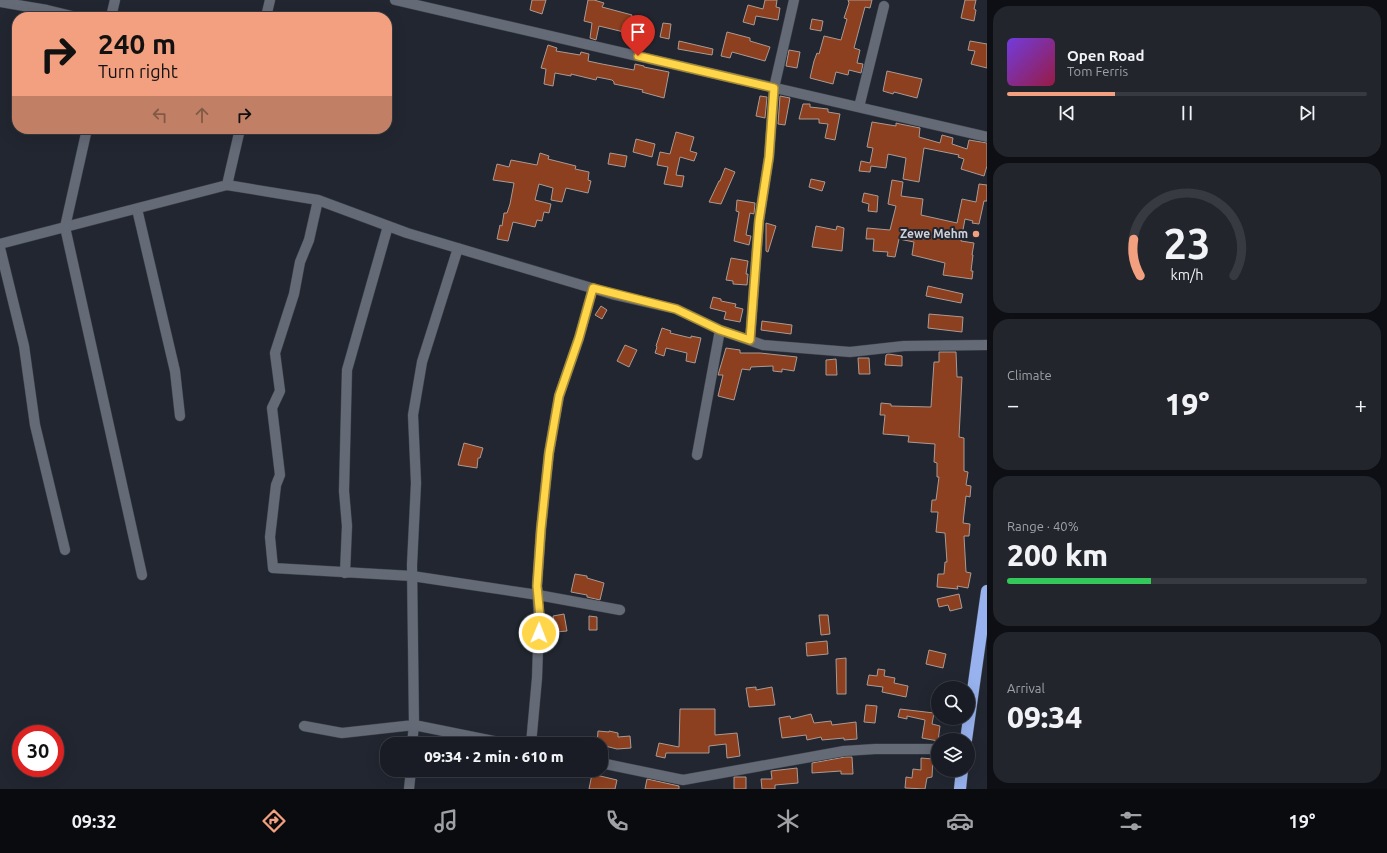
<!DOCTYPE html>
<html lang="en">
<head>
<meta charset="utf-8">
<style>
	:root { --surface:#191c24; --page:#22252c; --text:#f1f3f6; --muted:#9fa1a6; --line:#373a41; --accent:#f2a07f }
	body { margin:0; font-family:Ubuntu,sans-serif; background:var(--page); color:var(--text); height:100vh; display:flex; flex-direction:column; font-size:15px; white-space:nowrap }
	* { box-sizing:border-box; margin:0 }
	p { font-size:13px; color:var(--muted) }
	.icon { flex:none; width:22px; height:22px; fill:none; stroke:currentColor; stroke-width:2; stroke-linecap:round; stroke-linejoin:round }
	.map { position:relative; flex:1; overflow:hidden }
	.details { display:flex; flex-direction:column; gap:6px; padding:6px; background:#0e0f14; width:400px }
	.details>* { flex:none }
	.top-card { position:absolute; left:12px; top:12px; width:380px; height:122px; border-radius:16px; box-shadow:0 4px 16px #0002,0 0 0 1px var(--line); background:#f2a07f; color:#111; overflow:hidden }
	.fabs { position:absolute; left:931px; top:681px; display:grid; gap:8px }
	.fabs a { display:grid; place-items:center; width:44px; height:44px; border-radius:50%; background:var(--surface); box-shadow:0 4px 16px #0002,0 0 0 1px var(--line); font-size:20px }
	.speed { position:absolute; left:12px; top:725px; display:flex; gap:8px; font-size:20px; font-weight:700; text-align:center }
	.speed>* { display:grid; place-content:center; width:52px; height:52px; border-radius:50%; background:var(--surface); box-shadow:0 4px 16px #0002,0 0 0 1px var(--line); line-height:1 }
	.speed .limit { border:6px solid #d22; background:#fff; color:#111 }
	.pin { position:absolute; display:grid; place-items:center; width:34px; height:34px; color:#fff; margin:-41px -17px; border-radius:50% 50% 50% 0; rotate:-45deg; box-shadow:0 0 4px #0007 }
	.pin .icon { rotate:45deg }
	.me { position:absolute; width:44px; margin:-22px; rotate:1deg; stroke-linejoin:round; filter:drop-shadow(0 0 3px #0008) }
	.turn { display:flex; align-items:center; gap:14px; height:84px; padding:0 20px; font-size:18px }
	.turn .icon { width:52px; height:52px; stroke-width:2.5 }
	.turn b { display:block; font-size:28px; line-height:34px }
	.lanes { display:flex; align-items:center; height:38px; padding:0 20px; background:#0003; justify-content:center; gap:20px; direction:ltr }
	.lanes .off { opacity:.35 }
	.big { font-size:30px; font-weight:800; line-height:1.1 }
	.details .tile { flex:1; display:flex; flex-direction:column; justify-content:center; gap:6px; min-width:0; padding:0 14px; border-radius:16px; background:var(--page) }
	.details .dial { align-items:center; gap:0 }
	.dial svg { height:104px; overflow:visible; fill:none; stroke:var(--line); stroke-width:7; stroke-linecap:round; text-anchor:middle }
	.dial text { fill:var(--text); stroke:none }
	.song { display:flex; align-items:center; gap:12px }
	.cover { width:48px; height:48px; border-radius:6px; background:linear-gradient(135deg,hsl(260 70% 55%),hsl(340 70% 35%)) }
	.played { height:4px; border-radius:2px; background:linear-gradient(90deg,var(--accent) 30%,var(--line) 30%) }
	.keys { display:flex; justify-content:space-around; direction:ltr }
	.heat { display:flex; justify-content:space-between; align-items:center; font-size:22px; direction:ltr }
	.charge { height:6px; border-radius:3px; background:linear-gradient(90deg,#34c759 40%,var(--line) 0) }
	.trip { position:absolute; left:380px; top:737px; width:228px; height:40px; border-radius:16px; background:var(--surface); box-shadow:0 4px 16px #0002,0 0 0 1px var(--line); font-weight:800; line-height:40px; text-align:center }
	.tab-bar { display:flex; height:64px; justify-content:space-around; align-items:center; background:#0a0b0e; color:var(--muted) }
	.tab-bar .icon { width:28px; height:28px }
	.tab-bar .selected { color:var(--accent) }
	.tab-bar b { font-size:18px; color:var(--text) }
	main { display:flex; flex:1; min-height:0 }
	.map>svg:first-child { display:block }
	.building { fill:#8c401f; stroke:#aa9a94 }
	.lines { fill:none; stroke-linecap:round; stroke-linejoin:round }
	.street-casing { stroke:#3e424a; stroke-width:11 }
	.highway-casing { stroke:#3e424a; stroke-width:13 }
	.street { stroke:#646a76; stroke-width:10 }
	.highway { stroke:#97b2ee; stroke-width:12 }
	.route-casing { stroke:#a68a30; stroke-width:10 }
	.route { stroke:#ffd54a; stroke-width:7 }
	.poi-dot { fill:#f2a07f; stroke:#212630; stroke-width:1.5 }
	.labels { text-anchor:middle; stroke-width:4; stroke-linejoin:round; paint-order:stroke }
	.poi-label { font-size:12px; font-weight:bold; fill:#cfd2d9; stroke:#212630; text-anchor:end }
</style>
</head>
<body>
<main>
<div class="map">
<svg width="987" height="789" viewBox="0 0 987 789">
	<rect width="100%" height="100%" fill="#212630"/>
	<path class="building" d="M 532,0 L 546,0 L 542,14 L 530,10 Z
		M 588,0 L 594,0 L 604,3 L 602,7 L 632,15 L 628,33 L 599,26 L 596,40 L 590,38 L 592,23 L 584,21 Z
		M 765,0 L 777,0 L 776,7 L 780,8 L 778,20 L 756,16 L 754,25 L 743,22 L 748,5 L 763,9 Z
		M 848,0 L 872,0 L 870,8 L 865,7 L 854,48 L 860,50 L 857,63 L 863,64 L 861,73 L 849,70 L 848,75 L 836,72 L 833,84 L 810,78 L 814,61 L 817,53 L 819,54 L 824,36 L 841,40 L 847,19 L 844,18 L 849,3 Z
		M 965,0 L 976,0 L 974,9 L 976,10 L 974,21 L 961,18 Z
		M 812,19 L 823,21 L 821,31 L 810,29 Z
		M 663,23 L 671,24 L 669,39 L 660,37 Z
		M 727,32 L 750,38 L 750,41 L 770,47 L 765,61 L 732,52 L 730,58 L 721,56 Z
		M 679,41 L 713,49 L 712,55 L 678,49 Z
		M 970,41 L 987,44 L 987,68 L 971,64 L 975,51 L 968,50 Z
		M 548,45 L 557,48 L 556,51 L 580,55 L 581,52 L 589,54 L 588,61 L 602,64 L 634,70 L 635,64 L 644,66 L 644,67 L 669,72 L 664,98 L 642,92 L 643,90 L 614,84 L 614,82 L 612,80 L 597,77 L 596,80 L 571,74 L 571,76 L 555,73 L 553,86 L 544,84 L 546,69 L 541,68 Z
		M 789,50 L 800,52 L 797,68 L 786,66 Z
		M 887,71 L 922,79 L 917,98 L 894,92 L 893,94 L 883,91 Z
		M 760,96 L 767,97 L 765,118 L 756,116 Z
		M 780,96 L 790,98 L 785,125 L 778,124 Z
		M 803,104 L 810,104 L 810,107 L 828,109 L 828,112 L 840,114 L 835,140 L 825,138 L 828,124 L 819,123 L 819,119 L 799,119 Z
		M 872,122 L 896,126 L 896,123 L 900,124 L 920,128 L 919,137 L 940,143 L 942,135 L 953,138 L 952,144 L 967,149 L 969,140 L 987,143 L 987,166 L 984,176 L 961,169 L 964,159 L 958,157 L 959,155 L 924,148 L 919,182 L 903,179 L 906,158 L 888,154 L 886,168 L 871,166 L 870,172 L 859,171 L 861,161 L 870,163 L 873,148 L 867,147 Z
		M 676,132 L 694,137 L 690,151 L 697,153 L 694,161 L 680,157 L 676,175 L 684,176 L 682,187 L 664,184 L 668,167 L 657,165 L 660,152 L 670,154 Z
		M 636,139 L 655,144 L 652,157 L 633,152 Z
		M 540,153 L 549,156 L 548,159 L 576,166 L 575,169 L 589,172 L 588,180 L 591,181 L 588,193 L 566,188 L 562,202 L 551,200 L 553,188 L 539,184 L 535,200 L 551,204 L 549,213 L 544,212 L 542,221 L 537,220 L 535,227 L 513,222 L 508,241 L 497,239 L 500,225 L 502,226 L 504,213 L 507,213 L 510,204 L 514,183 L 493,180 L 497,164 L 509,167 L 511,160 L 537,165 Z
		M 610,153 L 627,156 L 625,167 L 608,164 Z
		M 725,168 L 735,172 L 721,204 L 709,202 L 719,181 L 720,181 Z
		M 811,179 L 825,182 L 822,191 L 809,187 Z
		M 892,180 L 903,182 L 901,196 L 923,199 L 921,215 L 957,223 L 962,199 L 976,202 L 979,184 L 987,185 L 987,201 L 984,201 L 979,224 L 972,223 L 973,221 L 965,219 L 961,241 L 974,243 L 972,255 L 973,255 L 971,271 L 973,271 L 972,279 L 943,275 L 945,263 L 912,255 L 914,242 L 899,239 L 895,257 L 887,256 L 888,252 L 873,251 L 874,239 L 866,239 L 867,228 L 890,230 L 896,206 L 888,204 Z
		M 864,193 L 878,196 L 877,212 L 868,211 L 869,204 L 862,202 Z
		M 737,200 L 755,203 L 754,214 L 750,213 L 746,235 L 751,236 L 749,245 L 734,241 L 739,212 L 736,211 Z
		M 766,223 L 776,226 L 768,252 L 766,251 Z
		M 816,226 L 836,230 L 837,226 L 844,228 L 842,251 L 812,247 Z
		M 731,258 L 748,261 L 746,274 L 748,274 L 747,285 L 733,284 L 733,281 L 726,280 Z
		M 928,286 L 963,294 L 961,303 L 926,296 Z
		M 713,297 L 721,299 L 721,301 L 736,304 L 735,307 L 743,309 L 740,322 L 724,319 L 726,312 L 710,308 Z
		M 601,306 L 607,310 L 602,319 L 595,315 Z
		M 929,314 L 963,317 L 962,332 L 928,328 Z
		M 762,321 L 792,325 L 791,334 L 761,330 Z
		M 662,328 L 671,331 L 670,333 L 691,338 L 691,336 L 701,338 L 695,363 L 686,361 L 687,353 L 666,348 L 664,356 L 655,353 L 657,347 L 656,346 Z
		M 625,345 L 637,350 L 629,367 L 617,361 Z
		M 726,348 L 740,350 L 740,353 L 760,353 L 797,357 L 794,371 L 782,369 L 782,372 L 773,371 L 773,366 L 751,367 L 750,370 L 742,369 L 734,400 L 718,396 L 723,375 L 718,375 Z
		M 939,352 L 956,352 L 957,377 L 962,377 L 959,437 L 964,438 L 964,471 L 968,472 L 966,485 L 971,486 L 970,497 L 966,496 L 963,523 L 970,524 L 969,536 L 964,536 L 966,572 L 971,573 L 968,588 L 957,586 L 958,589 L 937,587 L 938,574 L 944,574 L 945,562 L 947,562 L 945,533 L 936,532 L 938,512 L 931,512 L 932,500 L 936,500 L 939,477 L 937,477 L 937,463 L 934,462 L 935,444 L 908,442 L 909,436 L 883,434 L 885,415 L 880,415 L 881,403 L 891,404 L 891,406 L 931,407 L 934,362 L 939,362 Z
		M 888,354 L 902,356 L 902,366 L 885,365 L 886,355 Z
		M 858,358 L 869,358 L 870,374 L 859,374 Z
		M 836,359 L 837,375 L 826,375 L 826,360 Z
		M 464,443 L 483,448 L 480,458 L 478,458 L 477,468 L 458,465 Z
		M 575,574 L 587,576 L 587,578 L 604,583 L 600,600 L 587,597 L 587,595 L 571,592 Z
		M 959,594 L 962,608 L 950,611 L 948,605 L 939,607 L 937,599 Z
		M 564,614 L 567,631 L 556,632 L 553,616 Z
		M 819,615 L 828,615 L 830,634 L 821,635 Z
		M 589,616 L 597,617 L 597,630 L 589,630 Z
		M 827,641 L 828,654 L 807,656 L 806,643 Z
		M 929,650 L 946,654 L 943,668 L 926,664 Z
		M 846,658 L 846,694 L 837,694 L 836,659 Z
		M 878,669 L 885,670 L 884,676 L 895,678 L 894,683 L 908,686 L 906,697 L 882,692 L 883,687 L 867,685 L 869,675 L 877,676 Z
		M 756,687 L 756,690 L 772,687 L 775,705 L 749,707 L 746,688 Z
		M 866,705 L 877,706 L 875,723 L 864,722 Z
		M 680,709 L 715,709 L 715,735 L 737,733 L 740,756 L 727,758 L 726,744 L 709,746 L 709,753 L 666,753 L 665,758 L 656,756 L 659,743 L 679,747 Z
		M 900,709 L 934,713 L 932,724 L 940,726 L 938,741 L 922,738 L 925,720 L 907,716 L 907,719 L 898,717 Z
		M 811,714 L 814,723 L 831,721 L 832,725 L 856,722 L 857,739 L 844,740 L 844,738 L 822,740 L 821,737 L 807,740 L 806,735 L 782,738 L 779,718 L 790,716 L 791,719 Z
		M 598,731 L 609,732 L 609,731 L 618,733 L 618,737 L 630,736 L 631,748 L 617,749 L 597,744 Z
		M 845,757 L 852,757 L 853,774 L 841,774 L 841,771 L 812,773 L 812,763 Z
		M 921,758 L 933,759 L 932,777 L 927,778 L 925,789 L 905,788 L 906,777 L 912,778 L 913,769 L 921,770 Z
		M 797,768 L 798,783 L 775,785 L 775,789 L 762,789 L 761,779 L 772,779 L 771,771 Z
		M 592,774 L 617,780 L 615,789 L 589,789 Z
		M 734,777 L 746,777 L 746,789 L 734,789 Z
		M 647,779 L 679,786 L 679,789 L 645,789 Z"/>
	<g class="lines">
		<defs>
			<path id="street" d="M 395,0 L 987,137
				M 0,2 L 47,10 L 76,17
				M 111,17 L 115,0
				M 266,17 L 270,0
				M 859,107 L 884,6
				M 87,129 L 65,227 L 142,575
				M 227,185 L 240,129
				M 318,200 L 309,240 L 300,262 L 294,294 L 275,353 L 280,391 L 272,408 L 280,475 L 276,485 L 270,537 L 273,568 L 412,576 L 538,595 L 620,610
				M 137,209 L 175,371 L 180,416
				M 0,244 L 227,185 L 318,200 L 407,233 L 615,295 L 676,309 L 720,330 L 763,345 L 850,352 L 904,346 L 987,345
				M 0,248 L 24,346 L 35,425 L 65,550
				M 750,340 L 759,221 L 769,157 L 774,88 L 794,0
				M 697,455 L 720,330
				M 345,573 L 347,526 L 344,491 L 347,370 L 388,226
				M 304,726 L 342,733 L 414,725 L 508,744
				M 412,744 L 414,725 L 412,565 L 416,483 L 413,415 L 422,362 L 458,248
				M 531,744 L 537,678 L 539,618 L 537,586 L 541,529 L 549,453 L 559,396 L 579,338 L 593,288
				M 601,763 L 683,780 L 844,751 L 875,749 L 938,749
				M 409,789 L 411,770"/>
			<path id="highway" d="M 966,740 L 987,591
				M 960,789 L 962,770"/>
		</defs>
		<use href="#street" class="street-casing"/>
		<use href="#highway" class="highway-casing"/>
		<use href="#street" class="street"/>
		<use href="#highway" class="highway"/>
	</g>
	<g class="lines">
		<defs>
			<path id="route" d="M 539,633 L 540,618 L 537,586 L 541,529 L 549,453 L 559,396 L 579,338 L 593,288 L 676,309 L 720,330 L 750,340 L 759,221 L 769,157 L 774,88 L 638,56"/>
		</defs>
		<use href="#route" class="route-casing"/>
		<use href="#route" class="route"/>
	</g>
	<circle class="poi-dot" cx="976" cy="234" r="4"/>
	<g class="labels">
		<g class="poi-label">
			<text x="968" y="238">Zewe Mehm</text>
		</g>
	</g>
</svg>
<div class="fabs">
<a><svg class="icon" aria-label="search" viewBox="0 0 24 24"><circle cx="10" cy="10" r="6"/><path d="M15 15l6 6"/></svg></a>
<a><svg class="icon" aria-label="layers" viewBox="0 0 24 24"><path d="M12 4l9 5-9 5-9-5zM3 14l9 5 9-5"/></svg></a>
</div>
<div class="speed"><div class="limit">30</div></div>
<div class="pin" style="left:638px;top:56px;background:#d93025"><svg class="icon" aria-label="arrive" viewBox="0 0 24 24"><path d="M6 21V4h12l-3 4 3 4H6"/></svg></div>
<svg class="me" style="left:539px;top:633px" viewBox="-20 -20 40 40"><circle r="17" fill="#ffd54a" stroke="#fff" stroke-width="3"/><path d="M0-11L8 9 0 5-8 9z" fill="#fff"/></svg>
<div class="trip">09:34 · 2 min · 610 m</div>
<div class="top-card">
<div class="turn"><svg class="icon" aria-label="right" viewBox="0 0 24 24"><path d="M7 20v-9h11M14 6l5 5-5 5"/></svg><div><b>240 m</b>Turn right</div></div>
<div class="lanes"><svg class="icon off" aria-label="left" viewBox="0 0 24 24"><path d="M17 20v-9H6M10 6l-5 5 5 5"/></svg><svg class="icon off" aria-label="ahead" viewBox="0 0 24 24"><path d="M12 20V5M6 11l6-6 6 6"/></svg><svg class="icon" aria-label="right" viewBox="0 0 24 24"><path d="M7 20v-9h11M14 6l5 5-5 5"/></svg></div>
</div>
</div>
<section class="details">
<div class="tile">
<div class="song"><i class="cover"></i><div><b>Open Road</b><p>Tom Ferris</p></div></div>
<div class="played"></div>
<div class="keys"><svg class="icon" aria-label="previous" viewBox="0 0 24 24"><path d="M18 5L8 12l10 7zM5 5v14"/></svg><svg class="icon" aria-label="pause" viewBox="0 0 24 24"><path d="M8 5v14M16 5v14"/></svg><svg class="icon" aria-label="next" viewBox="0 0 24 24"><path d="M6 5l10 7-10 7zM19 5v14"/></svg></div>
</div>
<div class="tile dial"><svg viewBox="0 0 100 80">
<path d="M14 69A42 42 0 1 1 86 69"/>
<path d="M14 69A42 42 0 0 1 9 41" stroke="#f2a07f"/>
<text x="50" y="56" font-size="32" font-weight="700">23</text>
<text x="50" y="72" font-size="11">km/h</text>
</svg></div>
<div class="tile"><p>Climate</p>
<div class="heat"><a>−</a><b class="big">19°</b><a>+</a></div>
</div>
<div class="tile"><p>Range · 40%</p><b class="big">200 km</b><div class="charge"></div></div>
<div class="tile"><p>Arrival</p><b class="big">09:34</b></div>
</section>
</main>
<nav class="tab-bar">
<b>09:32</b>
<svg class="icon selected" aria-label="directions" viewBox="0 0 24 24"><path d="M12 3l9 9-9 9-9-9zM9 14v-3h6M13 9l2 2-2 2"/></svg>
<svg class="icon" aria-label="music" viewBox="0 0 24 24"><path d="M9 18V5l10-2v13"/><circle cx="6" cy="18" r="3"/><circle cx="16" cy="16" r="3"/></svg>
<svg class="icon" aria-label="phone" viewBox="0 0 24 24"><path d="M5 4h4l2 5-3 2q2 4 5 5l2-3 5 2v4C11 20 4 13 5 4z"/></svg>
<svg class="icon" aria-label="climate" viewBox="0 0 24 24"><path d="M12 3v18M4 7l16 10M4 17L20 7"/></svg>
<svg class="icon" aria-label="car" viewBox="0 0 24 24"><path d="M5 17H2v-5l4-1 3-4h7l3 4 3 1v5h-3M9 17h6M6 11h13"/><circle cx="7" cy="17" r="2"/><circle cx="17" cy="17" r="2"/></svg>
<svg class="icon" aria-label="filters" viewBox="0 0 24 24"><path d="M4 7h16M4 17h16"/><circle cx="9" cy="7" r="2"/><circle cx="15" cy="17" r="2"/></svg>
<b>19°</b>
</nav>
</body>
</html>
